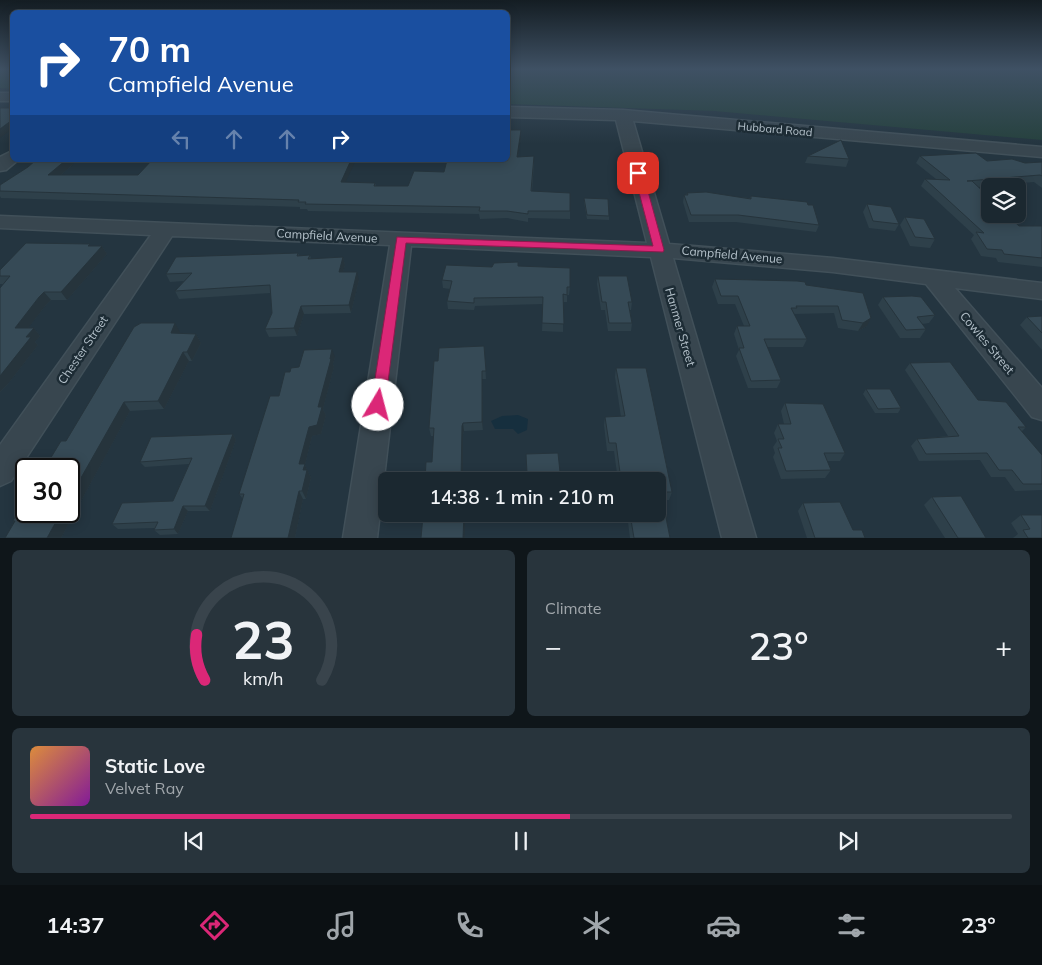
<!DOCTYPE html>
<html lang="en">
<head>
<meta charset="utf-8">
<style>
	:root { --surface:#1b2830; --page:#28343c; --text:#f1f3f6; --muted:#a0a6ab; --line:#39444c; --accent:#db2777 }
	body { margin:0; font-family:Mulish,sans-serif; background:var(--page); color:var(--text); height:100vh; display:flex; flex-direction:column; font-size:19px; white-space:nowrap }
	* { box-sizing:border-box; margin:0 }
	p { font-size:16px; color:var(--muted) }
	.icon { flex:none; width:28px; height:28px; fill:none; stroke:currentColor; stroke-width:2; stroke-linecap:round; stroke-linejoin:round }
	.map { position:relative; height:538px; overflow:hidden }
	.panel { display:flex; flex-direction:column; gap:12px; padding:12px; background:#0f161a; flex:1 }
	.panel>* { flex:none }
	.guide { position:absolute; left:10px; top:10px; width:500px; height:152px; border-radius:8px; box-shadow:0 2px 12px #0003,0 0 0 1px var(--line); background:#1a4fa0; color:#fff; overflow:hidden }
	.tools { position:absolute; left:981px; top:178px; display:grid; gap:10px }
	.tools a { display:grid; place-items:center; width:45px; height:45px; border-radius:8px; background:var(--surface); box-shadow:0 2px 12px #0003,0 0 0 1px var(--line); font-size:25px }
	.speed { position:absolute; left:15px; top:458px; display:flex; gap:10px; font-size:25px; font-weight:700; text-align:center }
	.speed>* { display:grid; place-content:center; width:65px; height:65px; border-radius:50%; background:var(--surface); box-shadow:0 2px 12px #0003,0 0 0 1px var(--line); line-height:1 }
	.speed .limit { border:2px solid #111; border-radius:8px; background:#fff; color:#111 }
	.pin { position:absolute; display:grid; place-items:center; width:42px; height:42px; color:#fff; margin:-21px; border-radius:10px; box-shadow:0 2px 8px #0006 }
	.me { position:absolute; width:55px; margin:-28px; rotate:8deg; stroke-linejoin:round; filter:drop-shadow(0 0 4px #0008) }
	.turn { display:flex; align-items:center; gap:18px; height:105px; padding:0 15px; font-size:22px }
	.turn .icon { width:65px; height:65px; stroke-width:2.5 }
	.turn b { display:block; font-size:35px; line-height:42px }
	.lanes { display:flex; align-items:center; height:48px; padding:0 15px; background:#0003; justify-content:center; gap:25px; direction:ltr }
	.lanes .off { opacity:.35 }
	.big { font-size:38px; font-weight:600; line-height:1.1 }
	.panel .widget { flex:1; display:flex; flex-direction:column; justify-content:center; gap:8px; min-width:0; padding:0 18px; border-radius:8px; background:var(--page) }
	.panel .dial { align-items:center; gap:0 }
	.dial svg { height:130px; overflow:visible; fill:none; stroke:var(--line); stroke-width:7; stroke-linecap:round; text-anchor:middle }
	.dial text { fill:var(--text); stroke:none }
	.song { display:flex; align-items:center; gap:15px }
	.cover { width:60px; height:60px; border-radius:8px; background:linear-gradient(135deg,hsl(30 70% 55%),hsl(290 70% 35%)) }
	.played { height:5px; border-radius:2px; background:linear-gradient(90deg,var(--accent) 55%,var(--line) 55%) }
	.keys { display:flex; justify-content:space-around; direction:ltr }
	.heat { display:flex; justify-content:space-between; align-items:center; font-size:28px; direction:ltr }
	.panel .tiles { flex:1; display:grid; gap:12px; grid-template-columns:1fr 1fr }
	.widget:last-child { grid-column:span 2 }
	.trip { position:absolute; left:378px; top:472px; width:288px; height:50px; border-radius:8px; background:var(--surface); box-shadow:0 2px 12px #0003,0 0 0 1px var(--line); font-weight:600; line-height:50px; text-align:center }
	.dock { display:flex; height:80px; justify-content:space-around; align-items:center; background:#0b1013; color:var(--muted) }
	.dock .icon { width:35px; height:35px }
	.dock .selected { color:var(--accent) }
	.dock b { font-size:22px; color:var(--text) }
	.map>svg:first-child { display:block }
	.green { fill:#26413e }
	.water { fill:#162f3e }
	.lines { fill:none; stroke-linecap:round; stroke-linejoin:round }
	.minor-casing { stroke:#415059; stroke-width:3 }
	.minor { fill:#38464f; fill-rule:evenodd }
	.wall { fill:#2e404a }
	.shaded-wall { fill:#26343c }
	.building { fill:#364a56; stroke:#26343c }
	.route { fill:#db2777; stroke:#8e194d }
	.labels { text-anchor:middle; stroke-width:5; stroke-linejoin:round; paint-order:stroke }
	.far-street-label { font-size:11px; fill:#b4c1ca; stroke:#1d2c35 }
	.street-label { font-size:12px; fill:#b4c1ca; stroke:#1d2c35 }
</style>
</head>
<body>
<div class="map">
<svg width="1042" height="538" viewBox="0 0 1042 538">
	<rect width="100%" height="100%" fill="#243540"/>
	<path class="green" d="M 0,69 L 12,69 L 12,89 L 0,88 Z
		M 508,69 L 1042,69 L 1042,140 L 714,111 L 508,104 Z"/>
	<path class="water" d="M 518,415 L 528,419 L 527,430 L 518,434 L 513,429 L 495,429 L 491,421 L 502,416 Z"/>
	<g class="lines">
		<defs>
			<path id="minor" d="M 0,93 L 12,93 L 12,101 L 0,101 Z
				M 508,107 L 623,110 L 1042,147 L 1042,157 L 633,121 L 669,244 L 833,258 L 1042,283 L 1042,299 L 955,288 L 1042,388 L 1042,420 L 1032,417 L 926,284 L 833,272 L 673,258 L 756,538 L 722,538 L 651,257 L 411,246 L 377,538 L 343,538 L 390,245 L 172,236 L 11,481 L 0,486 L 0,445 L 151,235 L 0,228 L 0,216 L 647,243 L 616,120 L 508,117 Z
				M 12,151 L 12,160 L 18,160 L 6,170 L 0,171 L 0,157 Z"/>
		</defs>
		<use href="#minor" class="minor-casing"/>
		<use href="#minor" class="minor"/>
	</g>
	<path class="wall" d="M 508,130 L 521,137 L 518,157 L 534,163 L 532,191 L 570,211 L 570,219 L 528,218 L 528,222 L 507,218 L 480,219 L 479,214 L 308,211 L 307,209 L 300,209 L 300,207 L 1,198 L 0,196 L 0,185 L 28,167 L 36,160 L 78,160 L 61,175 L 375,183 L 376,186 L 408,186 L 444,172 Z
		M 808,156 L 849,159 L 846,167 L 805,163 Z
		M 920,156 L 1025,163 L 1042,162 L 1042,188 L 1034,182 L 978,187 L 1019,226 L 1042,226 L 1042,267 L 998,262 L 996,258 L 981,256 L 971,239 L 974,235 L 921,186 L 925,179 L 936,179 L 916,163 Z
		M 687,193 L 750,198 L 751,196 L 808,205 L 819,225 L 816,232 L 736,222 L 689,222 L 683,202 L 684,195 L 686,195 Z
		M 584,198 L 609,216 L 609,220 L 587,219 L 584,202 Z
		M 867,204 L 899,224 L 895,231 L 869,228 L 863,212 Z
		M 905,217 L 935,239 L 930,248 L 910,246 L 900,225 Z
		M 91,246 L 102,246 L 107,254 L 67,300 L 51,300 L 46,305 L 28,328 L 34,328 L 40,336 L 35,342 L 38,345 L 8,384 L 0,392 L 0,288 L 3,284 L 0,284 L 0,270 Z
		M 298,253 L 299,256 L 310,255 L 311,259 L 343,257 L 345,265 L 343,272 L 359,280 L 351,313 L 304,314 L 297,336 L 269,337 L 265,329 L 272,313 L 271,293 L 179,299 L 175,291 L 184,281 L 170,282 L 166,274 Z
		M 518,266 L 570,287 L 569,295 L 567,295 L 567,302 L 563,302 L 563,332 L 542,331 L 543,304 L 475,306 L 474,310 L 448,309 L 447,301 L 450,289 L 443,288 L 442,280 L 492,267 Z
		M 598,276 L 632,302 L 631,310 L 630,310 L 632,323 L 631,331 L 608,331 L 605,310 L 601,310 L 597,284 Z
		M 715,279 L 806,285 L 863,293 L 867,326 L 858,331 L 838,328 L 834,313 L 794,314 L 807,339 L 803,347 L 767,347 L 781,380 L 777,388 L 748,388 L 736,356 L 739,350 L 734,334 L 737,326 L 744,326 L 735,304 L 718,304 L 712,287 Z
		M 883,297 L 935,315 L 929,323 L 922,324 L 926,329 L 920,338 L 900,338 L 878,305 Z
		M 1042,316 L 1042,350 L 1020,325 L 1027,317 Z
		M 180,332 L 180,333 L 196,334 L 201,343 L 192,361 L 189,361 L 164,409 L 130,411 L 61,538 L 5,538 L 14,522 L 13,521 L 66,441 Z
		M 484,346 L 486,379 L 482,379 L 483,430 L 464,431 L 463,435 L 432,462 L 434,436 L 431,436 L 429,428 L 438,361 Z
		M 335,357 L 333,364 L 334,367 L 323,409 L 326,415 L 321,434 L 312,436 L 305,465 L 311,478 L 306,499 L 303,499 L 295,538 L 231,538 L 243,499 L 239,494 L 279,396 L 290,372 L 299,367 Z
		M 910,363 L 1026,427 L 1021,432 L 1042,455 L 1042,490 L 1015,491 L 1005,477 L 991,477 L 980,460 L 919,461 L 911,446 L 917,439 L 948,436 L 905,370 Z
		M 616,368 L 672,492 L 669,500 L 663,500 L 670,538 L 630,538 L 627,514 L 656,514 L 656,481 L 618,481 L 614,451 L 607,451 L 604,425 L 605,417 L 621,417 L 615,377 Z
		M 866,389 L 901,408 L 898,413 L 875,413 L 863,394 Z
		M 785,403 L 845,453 L 840,461 L 827,461 L 831,470 L 825,478 L 781,479 L 773,457 L 775,453 L 773,447 L 777,441 L 774,433 L 778,424 L 784,424 L 781,411 Z
		M 233,434 L 236,440 L 210,511 L 188,511 L 178,534 L 160,535 L 154,530 L 155,528 L 118,529 L 112,524 L 173,501 L 189,464 L 145,467 L 140,462 Z
		M 932,497 L 986,538 L 945,538 L 924,505 Z
		M 803,503 L 853,530 L 865,538 L 807,538 L 798,511 Z
		M 1021,515 L 1042,538 L 1013,538 L 1018,534 L 1011,523 Z"/>
	<path class="shaded-wall" d="M 12,120 L 12,129 L 0,138 L 0,129 Z
		M 521,130 L 521,137 L 517,164 L 517,157 Z
		M 66,160 L 78,160 L 53,182 L 48,175 Z
		M 351,160 L 356,160 L 342,190 L 341,182 Z
		M 102,246 L 107,254 L 67,300 L 61,292 Z
		M 343,257 L 345,265 L 341,280 L 339,272 Z
		M 357,272 L 359,280 L 351,313 L 349,305 Z
		M 44,292 L 51,300 L 46,305 L 22,336 L 15,328 L 39,297 Z
		M 301,306 L 304,314 L 297,336 L 294,328 Z
		M 871,318 L 867,326 L 858,331 L 863,323 Z
		M 175,323 L 180,332 L 176,341 L 171,333 Z
		M 34,328 L 40,336 L 35,342 L 38,345 L 8,384 L 0,392 L 0,376 L 26,337 Z
		M 196,334 L 201,343 L 192,361 L 187,352 Z
		M 332,349 L 335,357 L 333,364 L 334,367 L 323,409 L 326,415 L 321,434 L 312,436 L 305,465 L 311,478 L 306,499 L 302,491 L 299,464 L 309,427 L 318,407 Z
		M 183,352 L 189,361 L 164,409 L 158,401 Z
		M 482,371 L 482,379 L 483,430 L 482,422 Z
		M 124,402 L 130,411 L 61,538 L 47,538 L 62,511 L 69,511 L 69,499 Z
		M 463,423 L 464,431 L 463,435 L 463,481 L 461,481 L 462,426 Z
		M 233,434 L 236,440 L 210,511 L 205,506 Z
		M 299,491 L 303,499 L 295,538 L 288,538 Z
		M 183,506 L 188,511 L 178,534 L 174,529 Z
		M 464,514 L 465,521 L 465,538 L 463,538 Z"/>
	<path class="building" d="M 0,108 L 12,108 L 12,120 L 0,129 Z
		M 508,128 L 508,130 L 521,130 L 517,157 L 534,156 L 531,191 L 570,193 L 570,211 L 528,211 L 528,214 L 507,211 L 479,211 L 480,207 L 305,204 L 306,202 L 298,202 L 299,200 L 0,191 L 0,185 L 28,167 L 36,160 L 66,160 L 48,175 L 138,175 L 152,160 L 351,160 L 341,182 L 375,183 L 374,186 L 408,186 L 414,171 L 444,172 L 447,160 L 508,160 Z
		M 841,140 L 849,159 L 808,156 Z
		M 976,153 L 987,161 L 1012,159 L 1025,163 L 1042,162 L 1042,176 L 1040,175 L 967,181 L 972,181 L 990,198 L 990,214 L 1006,214 L 1019,226 L 1042,226 L 1042,258 L 1004,254 L 1002,250 L 987,249 L 976,232 L 984,233 L 925,179 L 950,180 L 920,156 Z
		M 706,192 L 751,199 L 751,196 L 807,202 L 808,205 L 813,205 L 819,225 L 738,215 L 691,215 L 684,195 L 688,195 L 687,193 Z
		M 584,198 L 608,199 L 609,216 L 587,215 Z
		M 867,204 L 891,207 L 899,224 L 873,221 Z
		M 905,217 L 924,219 L 935,239 L 915,237 Z
		M 26,243 L 90,244 L 88,246 L 102,246 L 61,292 L 44,292 L 39,297 L 15,328 L 34,328 L 26,337 L 31,337 L 0,376 L 0,288 L 10,276 L 0,276 L 0,270 Z
		M 298,253 L 297,256 L 310,255 L 308,259 L 343,257 L 339,272 L 357,272 L 349,305 L 301,306 L 294,328 L 265,329 L 272,313 L 270,285 L 175,291 L 192,273 L 166,274 L 176,257 Z
		M 518,262 L 518,266 L 570,268 L 570,287 L 567,287 L 567,295 L 563,294 L 564,324 L 542,323 L 543,297 L 474,298 L 474,303 L 447,301 L 452,281 L 442,280 L 446,265 L 492,267 L 494,263 Z
		M 598,276 L 627,276 L 632,302 L 628,302 L 632,323 L 609,323 L 606,302 L 602,302 Z
		M 715,279 L 797,281 L 805,282 L 806,285 L 863,293 L 871,318 L 863,323 L 842,320 L 838,306 L 796,306 L 797,308 L 791,308 L 807,339 L 764,339 L 781,380 L 751,381 L 739,348 L 744,348 L 737,326 L 750,326 L 738,296 L 721,296 Z
		M 912,296 L 921,297 L 935,315 L 917,317 L 926,329 L 906,330 L 883,297 Z
		M 1042,316 L 1042,333 L 1027,317 Z
		M 141,323 L 175,323 L 171,333 L 196,334 L 187,352 L 183,352 L 158,401 L 124,402 L 69,499 L 69,469 L 44,469 L 61,441 L 66,441 L 134,327 Z
		M 484,346 L 486,371 L 482,371 L 482,422 L 463,423 L 462,426 L 461,481 L 425,481 L 426,462 L 432,462 L 434,428 L 429,428 L 434,361 L 438,361 L 439,348 Z
		M 332,349 L 330,359 L 331,359 L 318,407 L 322,407 L 317,425 L 309,427 L 299,464 L 305,464 L 303,470 L 307,470 L 302,491 L 299,491 L 288,538 L 231,538 L 244,494 L 239,494 L 270,396 L 279,396 L 285,372 L 290,372 L 291,368 L 299,367 L 304,350 Z
		M 950,362 L 978,400 L 1006,402 L 1026,427 L 1018,427 L 1042,455 L 1042,484 L 1023,484 L 1012,470 L 999,470 L 987,453 L 926,454 L 917,439 L 959,436 L 910,363 Z
		M 616,368 L 646,368 L 672,492 L 661,492 L 670,538 L 634,538 L 630,514 L 656,514 L 656,481 L 625,481 L 625,480 L 621,480 L 616,443 L 609,443 L 605,417 L 625,416 Z
		M 866,389 L 890,389 L 901,408 L 878,409 Z
		M 785,403 L 823,404 L 845,453 L 824,453 L 831,470 L 786,471 L 778,448 L 782,448 L 778,439 L 784,439 L 778,424 L 791,424 Z
		M 233,434 L 205,506 L 183,506 L 174,529 L 154,530 L 158,522 L 112,524 L 122,503 L 173,501 L 192,458 L 140,462 L 151,437 Z
		M 558,453 L 560,472 L 563,472 L 565,481 L 510,481 L 509,474 L 527,473 L 526,454 Z
		M 961,496 L 986,538 L 958,538 L 932,497 Z
		M 26,497 L 26,511 L 62,511 L 47,538 L 5,538 L 15,521 L 13,521 L 19,508 Z
		M 840,502 L 853,530 L 862,530 L 865,538 L 815,538 L 803,503 Z
		M 440,514 L 464,514 L 463,538 L 421,538 L 423,516 L 440,515 Z
		M 1021,515 L 1042,515 L 1042,538 L 1028,538 L 1023,530 L 1030,529 Z"/>
	<linearGradient id="sky" x2="0" y2="1"><stop stop-color="#141d23"/><stop offset="0.48" stop-color="#3f5164"/><stop offset="1" stop-color="#3f5164" stop-opacity="0"/></linearGradient>
	<rect width="1042" height="144" fill="url(#sky)"/>
	<path class="route" d="M 635,171 L 643,173 L 664,250 L 663,252 L 406,243 L 385,405 L 383,409 L 378,411 L 373,409 L 371,405 L 397,237 L 653,246 L 634,173 Z"/>
	<g class="labels">
		<g class="far-street-label">
			<text transform="translate(775 129) rotate(5)" y="4">Hubbard Road</text>
		</g>
		<g class="street-label">
			<text transform="translate(327 236) rotate(3)" y="4">Campfield Avenue</text>
			<text transform="translate(732 255) rotate(5)" y="4">Campfield Avenue</text>
			<text transform="translate(680 327) rotate(74)" y="4">Hanmer Street</text>
			<text transform="translate(987 343) rotate(50)" y="4">Cowles Street</text>
			<text transform="translate(83 350) rotate(-56)" y="4">Chester Street</text>
		</g>
	</g>
</svg>
<div class="tools">
<a><svg class="icon" aria-label="layers" viewBox="0 0 24 24"><path d="M12 4l9 5-9 5-9-5zM3 14l9 5 9-5"/></svg></a>
</div>
<div class="speed"><div class="limit">30</div></div>
<div class="pin" style="left:638px;top:173px;background:#d93025"><svg class="icon" aria-label="arrive" viewBox="0 0 24 24"><path d="M6 21V4h12l-3 4 3 4H6"/></svg></div>
<svg class="me" style="left:378px;top:405px" viewBox="-20 -20 40 40"><circle r="19" fill="#fff"/><path d="M0-13L10 11 0 6-10 11z" fill="#db2777"/></svg>
<div class="trip">14:38 · 1 min · 210 m</div>
<div class="guide">
<div class="turn"><svg class="icon" aria-label="right" viewBox="0 0 24 24"><path d="M7 20v-9h11M14 6l5 5-5 5"/></svg><div><b>70 m</b>Campfield Avenue</div></div>
<div class="lanes"><svg class="icon off" aria-label="left" viewBox="0 0 24 24"><path d="M17 20v-9H6M10 6l-5 5 5 5"/></svg><svg class="icon off" aria-label="ahead" viewBox="0 0 24 24"><path d="M12 20V5M6 11l6-6 6 6"/></svg><svg class="icon off" aria-label="ahead" viewBox="0 0 24 24"><path d="M12 20V5M6 11l6-6 6 6"/></svg><svg class="icon" aria-label="right" viewBox="0 0 24 24"><path d="M7 20v-9h11M14 6l5 5-5 5"/></svg></div>
</div>
</div>
<section class="panel">
<div class="tiles">
<div class="widget dial"><svg viewBox="0 0 100 80">
<path d="M14 69A42 42 0 1 1 86 69"/>
<path d="M14 69A42 42 0 0 1 9 41" stroke="#db2777"/>
<text x="50" y="56" font-size="32" font-weight="700">23</text>
<text x="50" y="72" font-size="11">km/h</text>
</svg></div>
<div class="widget"><p>Climate</p>
<div class="heat"><a>−</a><b class="big">23°</b><a>+</a></div>
</div>
<div class="widget">
<div class="song"><i class="cover"></i><div><b>Static Love</b><p>Velvet Ray</p></div></div>
<div class="played"></div>
<div class="keys"><svg class="icon" aria-label="previous" viewBox="0 0 24 24"><path d="M18 5L8 12l10 7zM5 5v14"/></svg><svg class="icon" aria-label="pause" viewBox="0 0 24 24"><path d="M8 5v14M16 5v14"/></svg><svg class="icon" aria-label="next" viewBox="0 0 24 24"><path d="M6 5l10 7-10 7zM19 5v14"/></svg></div>
</div>
</div>
</section>
<nav class="dock">
<b>14:37</b>
<svg class="icon selected" aria-label="directions" viewBox="0 0 24 24"><path d="M12 3l9 9-9 9-9-9zM9 14v-3h6M13 9l2 2-2 2"/></svg>
<svg class="icon" aria-label="music" viewBox="0 0 24 24"><path d="M9 18V5l10-2v13"/><circle cx="6" cy="18" r="3"/><circle cx="16" cy="16" r="3"/></svg>
<svg class="icon" aria-label="phone" viewBox="0 0 24 24"><path d="M5 4h4l2 5-3 2q2 4 5 5l2-3 5 2v4C11 20 4 13 5 4z"/></svg>
<svg class="icon" aria-label="climate" viewBox="0 0 24 24"><path d="M12 3v18M4 7l16 10M4 17L20 7"/></svg>
<svg class="icon" aria-label="car" viewBox="0 0 24 24"><path d="M5 17H2v-5l4-1 3-4h7l3 4 3 1v5h-3M9 17h6M6 11h13"/><circle cx="7" cy="17" r="2"/><circle cx="17" cy="17" r="2"/></svg>
<svg class="icon" aria-label="filters" viewBox="0 0 24 24"><path d="M4 7h16M4 17h16"/><circle cx="9" cy="7" r="2"/><circle cx="15" cy="17" r="2"/></svg>
<b>23°</b>
</nav>
</body>
</html>
